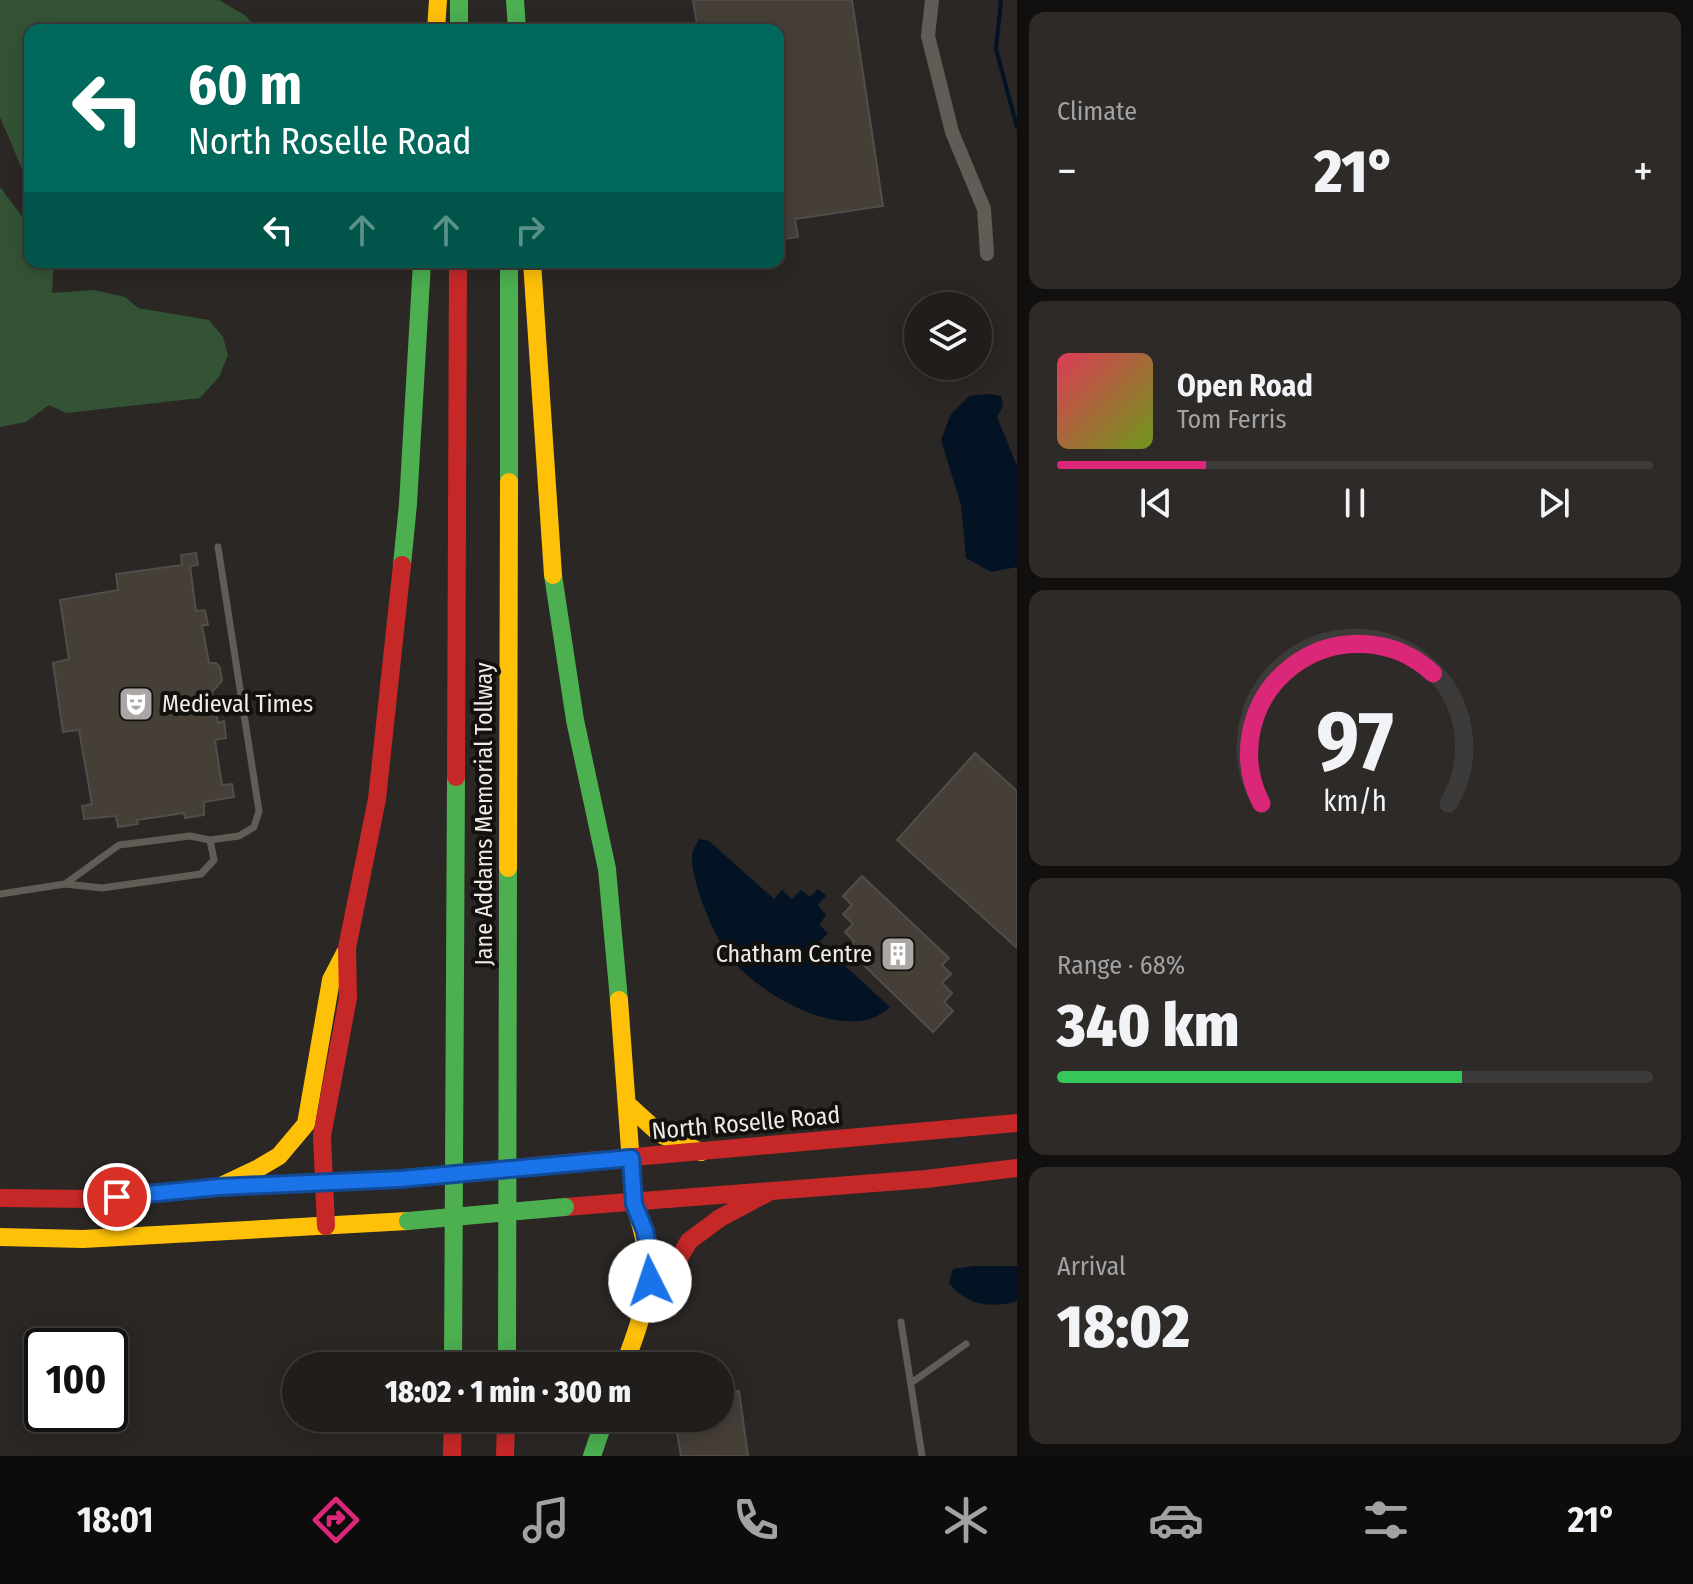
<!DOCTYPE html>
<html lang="en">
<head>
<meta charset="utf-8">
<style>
	:root { --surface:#201d1b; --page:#2d2a28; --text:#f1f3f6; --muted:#a2a2a3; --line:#3d3b3a; --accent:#db2777 }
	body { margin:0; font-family:"Fira Sans Condensed",sans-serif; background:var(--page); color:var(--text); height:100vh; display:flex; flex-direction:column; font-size:30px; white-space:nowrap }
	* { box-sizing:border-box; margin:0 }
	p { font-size:26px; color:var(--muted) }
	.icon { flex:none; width:44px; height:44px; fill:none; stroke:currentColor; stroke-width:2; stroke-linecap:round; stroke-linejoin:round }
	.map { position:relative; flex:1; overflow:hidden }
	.sheet { display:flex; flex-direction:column; gap:12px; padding:12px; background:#12100f; width:676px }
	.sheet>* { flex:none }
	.top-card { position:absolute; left:24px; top:24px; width:760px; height:244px; border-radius:16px; box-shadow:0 4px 20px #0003,0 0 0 2px var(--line); background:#00695c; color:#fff; overflow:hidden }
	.controls { position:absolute; left:904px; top:292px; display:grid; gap:16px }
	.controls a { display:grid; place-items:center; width:88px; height:88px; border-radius:50%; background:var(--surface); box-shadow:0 4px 20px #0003,0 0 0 2px var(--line); font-size:40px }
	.speed { position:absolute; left:24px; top:1328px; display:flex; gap:16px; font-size:40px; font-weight:700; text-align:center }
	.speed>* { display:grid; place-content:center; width:104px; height:104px; border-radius:50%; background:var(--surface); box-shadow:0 4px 20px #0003,0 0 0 2px var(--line); line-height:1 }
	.speed .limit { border:4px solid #111; border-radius:12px; background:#fff; color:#111 }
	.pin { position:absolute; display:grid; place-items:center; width:68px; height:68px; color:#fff; margin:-34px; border:4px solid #fff; border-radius:50%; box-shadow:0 2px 8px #0007 }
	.me { position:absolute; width:88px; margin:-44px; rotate:356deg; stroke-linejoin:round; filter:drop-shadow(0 0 6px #0008) }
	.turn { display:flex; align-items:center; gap:28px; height:168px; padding:0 32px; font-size:36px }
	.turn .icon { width:104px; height:104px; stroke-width:2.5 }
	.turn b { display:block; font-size:56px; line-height:68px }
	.lanes { display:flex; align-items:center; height:76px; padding:0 32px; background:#0003; justify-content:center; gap:40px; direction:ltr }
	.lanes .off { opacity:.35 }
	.big { font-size:60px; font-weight:800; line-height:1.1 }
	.sheet .tile { flex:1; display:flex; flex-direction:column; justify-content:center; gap:12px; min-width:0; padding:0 28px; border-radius:16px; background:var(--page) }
	.sheet .dial { align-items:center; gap:0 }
	.dial svg { height:208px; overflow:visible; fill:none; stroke:var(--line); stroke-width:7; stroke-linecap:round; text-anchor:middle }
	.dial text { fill:var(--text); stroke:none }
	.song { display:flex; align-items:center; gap:24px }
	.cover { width:96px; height:96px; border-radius:12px; background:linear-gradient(135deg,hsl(350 70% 55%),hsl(80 70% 35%)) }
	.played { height:8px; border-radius:4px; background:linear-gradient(90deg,var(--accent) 25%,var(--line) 25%) }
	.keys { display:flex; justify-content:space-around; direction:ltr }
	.heat { display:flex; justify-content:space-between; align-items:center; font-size:44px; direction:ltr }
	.charge { height:12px; border-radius:6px; background:linear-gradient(90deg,#34c759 68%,var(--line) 0) }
	.trip { position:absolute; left:282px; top:1352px; width:452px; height:80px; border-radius:40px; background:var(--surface); box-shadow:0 4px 20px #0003,0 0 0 2px var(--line); font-weight:800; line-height:80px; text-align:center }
	.dock { display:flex; height:128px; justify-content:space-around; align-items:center; background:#0d0c0b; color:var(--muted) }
	.dock .icon { width:56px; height:56px }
	.dock .selected { color:var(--accent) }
	.dock b { font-size:36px; color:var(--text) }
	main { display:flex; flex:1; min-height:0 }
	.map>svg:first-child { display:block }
	.green { fill:#345334 }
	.water { fill:#041324 }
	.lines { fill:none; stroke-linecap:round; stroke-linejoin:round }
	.stream { stroke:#041324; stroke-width:4 }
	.building { fill:#463f38; stroke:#504e4b; stroke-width:2 }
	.lane { stroke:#615c56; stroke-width:7 }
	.street { stroke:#615c56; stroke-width:14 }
	.fast { stroke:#4caf50; stroke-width:18 }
	.slow { stroke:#ffc107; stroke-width:18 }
	.jam { stroke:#c62828; stroke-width:18 }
	.fast-bridge { stroke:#4caf50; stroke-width:18 }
	.jam-bridge { stroke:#c62828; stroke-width:18 }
	.route-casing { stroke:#114b97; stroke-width:20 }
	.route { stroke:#1a73e8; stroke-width:14 }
	.labels { text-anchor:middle; stroke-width:8; stroke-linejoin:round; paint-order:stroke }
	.poi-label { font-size:24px; fill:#efebe8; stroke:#13110e; text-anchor:start }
	.street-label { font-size:24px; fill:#efebe8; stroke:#13110e }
</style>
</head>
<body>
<main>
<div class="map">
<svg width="1017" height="1456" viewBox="0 0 1017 1456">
	<rect width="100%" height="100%" fill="#2a2724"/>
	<path class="green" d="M 0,0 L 219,0 L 246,16 L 257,30 L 30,30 L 30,188 L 0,117 Z
		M 0,187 L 30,227 L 30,262 L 54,262 L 52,293 L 94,290 L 125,297 L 138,308 L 209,320 L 223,337 L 228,355 L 219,377 L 200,398 L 66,413 L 49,405 L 26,422 L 0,427 Z"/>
	<path class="water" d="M 990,394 L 1001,396 L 1003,406 L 997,417 L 1017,466 L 1017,567 L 991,572 L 966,558 L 961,505 L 941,440 L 951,414 L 969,396 Z
		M 699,839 L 709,841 L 774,899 L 782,890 L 792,899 L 801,890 L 810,897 L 818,889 L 826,896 L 818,905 L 826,915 L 819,925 L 828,933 L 819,942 L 890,1007 C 849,1047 761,995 732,960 C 715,940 691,882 692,856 C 692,851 696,845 699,839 Z
		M 974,1266 L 1017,1266 L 1017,1301 C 991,1309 966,1305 949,1283 L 953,1269 Z"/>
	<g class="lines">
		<path class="stream" d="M 1001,0 L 996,49 L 1017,127"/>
	</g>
	<path class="building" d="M 693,0 L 852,0 L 883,206 L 795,219 L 798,237 L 778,240 L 778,30 L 698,30 Z
		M 196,553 L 198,565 L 190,566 L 196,611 L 205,610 L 208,625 L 202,625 L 209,663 L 216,663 L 220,668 L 222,681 L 212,692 L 218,723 L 224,721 L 226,738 L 215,740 L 222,785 L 232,784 L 234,797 L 204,802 L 204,815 L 185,818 L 184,813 L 137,820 L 138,824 L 118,827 L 116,816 L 84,819 L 82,806 L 92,804 L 79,730 L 63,732 L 53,663 L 69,659 L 60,600 L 118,590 L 116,574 L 182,565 L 181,555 Z
		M 975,753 L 1017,791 L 1017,948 L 897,840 Z
		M 862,876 L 949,958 L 942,965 L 951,974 L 942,983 L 952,993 L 944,1002 L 953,1011 L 933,1032 L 847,949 L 854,941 L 845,932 L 853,924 L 843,914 L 852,905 L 843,896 Z
		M 739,1391 L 748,1456 L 681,1456 L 676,1427 L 690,1425 L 692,1418 L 720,1418 L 720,1394 Z"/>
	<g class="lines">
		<path class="lane" d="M 210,840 L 239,836 L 254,827 L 259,811 L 218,547
			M 0,894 L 65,884 L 102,888 L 201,874 L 214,860 L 210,840 L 190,836 L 119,845 L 65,884
			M 901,1322 L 922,1456
			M 911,1383 L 966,1344"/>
		<path class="street" d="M 932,0 L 928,36 L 952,132 L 984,209 L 987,254"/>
		<path class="fast" d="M 459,0 L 459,30
			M 515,0 L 517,30
			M 509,482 L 509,262
			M 402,565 L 408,504 L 422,262
			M 553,575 L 575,720 L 607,869 L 619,1000
			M 453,1366 L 456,777
			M 507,1366 L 508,868
			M 592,1456 L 605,1418"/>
		<path class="slow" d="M 436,30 L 438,0
			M 532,262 L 553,575
			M 508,868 L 509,482
			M 619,1000 L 634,1204 C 658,1270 648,1302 624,1366
			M 627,1104 L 660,1134 L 701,1152
			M 219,1187 L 257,1169 L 279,1156 L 306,1124 L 331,980 L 345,953
			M 0,1237 L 83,1239 L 408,1221"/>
		<path class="jam" d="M 456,777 L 458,262
			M 566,1163 L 1017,1123
			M 0,1198 L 89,1199 L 219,1187 L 400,1179
			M 565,1207 L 926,1179 L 1017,1168
			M 326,1226 L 322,1136 L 348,998 L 347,948 L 377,799 L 402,565
			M 651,1307 L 689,1241 L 720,1218 L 769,1192
			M 452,1456 L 453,1418
			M 505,1456 L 506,1418"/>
		<path class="fast-bridge" d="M 408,1221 L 565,1207"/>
		<path class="jam-bridge" d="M 400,1179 L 566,1163"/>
	</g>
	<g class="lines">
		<defs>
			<path id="route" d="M 117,1197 L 219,1187 L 400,1179 L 631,1158 L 634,1204 L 645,1231 L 650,1259 L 650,1281"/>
		</defs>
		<use href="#route" class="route-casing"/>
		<use href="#route" class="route"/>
	</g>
	<defs>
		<symbol id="theatre-square" viewBox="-11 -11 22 22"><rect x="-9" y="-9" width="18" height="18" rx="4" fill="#aaa6a3" stroke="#13110e"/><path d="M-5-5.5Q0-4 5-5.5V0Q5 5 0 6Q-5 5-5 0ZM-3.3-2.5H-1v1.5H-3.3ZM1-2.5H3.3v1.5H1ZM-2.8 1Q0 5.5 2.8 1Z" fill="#fff"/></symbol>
		<symbol id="building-square" viewBox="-11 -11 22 22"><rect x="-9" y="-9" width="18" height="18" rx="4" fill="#aaa6a3" stroke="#13110e"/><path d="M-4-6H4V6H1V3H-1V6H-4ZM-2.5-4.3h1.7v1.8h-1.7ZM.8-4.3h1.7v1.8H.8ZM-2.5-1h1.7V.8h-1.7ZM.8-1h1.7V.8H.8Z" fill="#fff"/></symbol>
	</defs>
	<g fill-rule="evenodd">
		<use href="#theatre-square" x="116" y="684" width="40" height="40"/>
		<use href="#building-square" x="878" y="934" width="40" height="40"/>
	</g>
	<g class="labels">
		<g class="poi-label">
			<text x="162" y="712">Medieval Times</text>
			<text x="872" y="962" text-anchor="end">Chatham Centre</text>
		</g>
		<g class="street-label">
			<text transform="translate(484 814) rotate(-90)" y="8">Jane Addams Memorial Tollway</text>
			<text transform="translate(746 1123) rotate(-5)" y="8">North Roselle Road</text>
		</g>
	</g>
</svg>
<div class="controls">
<a><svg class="icon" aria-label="layers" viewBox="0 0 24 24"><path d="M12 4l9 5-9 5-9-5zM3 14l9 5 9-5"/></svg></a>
</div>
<div class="speed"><div class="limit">100</div></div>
<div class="pin" style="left:117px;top:1197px;background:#d93025"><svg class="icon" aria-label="arrive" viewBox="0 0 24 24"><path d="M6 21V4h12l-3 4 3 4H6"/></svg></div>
<svg class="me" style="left:650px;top:1281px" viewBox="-20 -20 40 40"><circle r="19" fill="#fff"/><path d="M0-13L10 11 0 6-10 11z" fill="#1a73e8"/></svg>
<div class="trip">18:02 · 1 min · 300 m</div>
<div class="top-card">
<div class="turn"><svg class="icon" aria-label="left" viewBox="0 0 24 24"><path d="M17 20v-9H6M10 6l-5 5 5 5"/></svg><div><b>60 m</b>North Roselle Road</div></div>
<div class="lanes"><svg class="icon" aria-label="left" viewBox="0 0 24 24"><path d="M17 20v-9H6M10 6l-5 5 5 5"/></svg><svg class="icon off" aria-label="ahead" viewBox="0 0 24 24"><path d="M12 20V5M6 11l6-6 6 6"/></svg><svg class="icon off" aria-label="ahead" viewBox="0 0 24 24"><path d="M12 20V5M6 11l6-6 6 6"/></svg><svg class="icon off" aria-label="right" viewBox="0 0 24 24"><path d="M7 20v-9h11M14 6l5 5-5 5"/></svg></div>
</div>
</div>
<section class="sheet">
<div class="tile"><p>Climate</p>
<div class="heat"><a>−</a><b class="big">21°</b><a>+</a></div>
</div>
<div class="tile">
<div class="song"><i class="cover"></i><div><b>Open Road</b><p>Tom Ferris</p></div></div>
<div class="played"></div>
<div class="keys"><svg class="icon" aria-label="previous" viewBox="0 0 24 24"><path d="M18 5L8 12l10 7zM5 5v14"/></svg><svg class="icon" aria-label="pause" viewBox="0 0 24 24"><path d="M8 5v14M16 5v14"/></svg><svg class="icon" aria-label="next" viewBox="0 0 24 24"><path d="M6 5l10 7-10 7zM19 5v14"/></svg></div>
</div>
<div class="tile dial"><svg viewBox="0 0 100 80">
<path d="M14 69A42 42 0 1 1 86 69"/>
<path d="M14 69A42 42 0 0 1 80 19" stroke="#db2777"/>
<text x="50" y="56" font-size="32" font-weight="700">97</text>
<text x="50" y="72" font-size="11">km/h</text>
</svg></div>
<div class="tile"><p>Range · 68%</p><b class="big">340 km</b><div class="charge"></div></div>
<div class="tile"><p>Arrival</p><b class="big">18:02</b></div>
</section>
</main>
<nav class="dock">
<b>18:01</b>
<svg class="icon selected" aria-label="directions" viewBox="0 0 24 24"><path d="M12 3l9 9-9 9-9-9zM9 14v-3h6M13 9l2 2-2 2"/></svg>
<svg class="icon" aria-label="music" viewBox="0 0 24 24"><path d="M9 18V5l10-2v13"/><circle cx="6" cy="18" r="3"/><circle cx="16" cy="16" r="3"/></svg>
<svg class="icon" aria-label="phone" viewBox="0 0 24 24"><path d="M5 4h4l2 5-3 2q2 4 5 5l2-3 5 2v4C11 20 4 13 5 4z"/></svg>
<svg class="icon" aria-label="climate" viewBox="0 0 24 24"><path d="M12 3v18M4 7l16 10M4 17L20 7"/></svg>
<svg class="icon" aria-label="car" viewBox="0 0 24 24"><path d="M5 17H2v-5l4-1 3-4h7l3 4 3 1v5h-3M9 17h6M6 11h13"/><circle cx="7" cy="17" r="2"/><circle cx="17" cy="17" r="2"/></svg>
<svg class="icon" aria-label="filters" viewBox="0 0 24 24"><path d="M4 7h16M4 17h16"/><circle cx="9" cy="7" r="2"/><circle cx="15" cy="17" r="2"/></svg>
<b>21°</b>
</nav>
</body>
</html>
